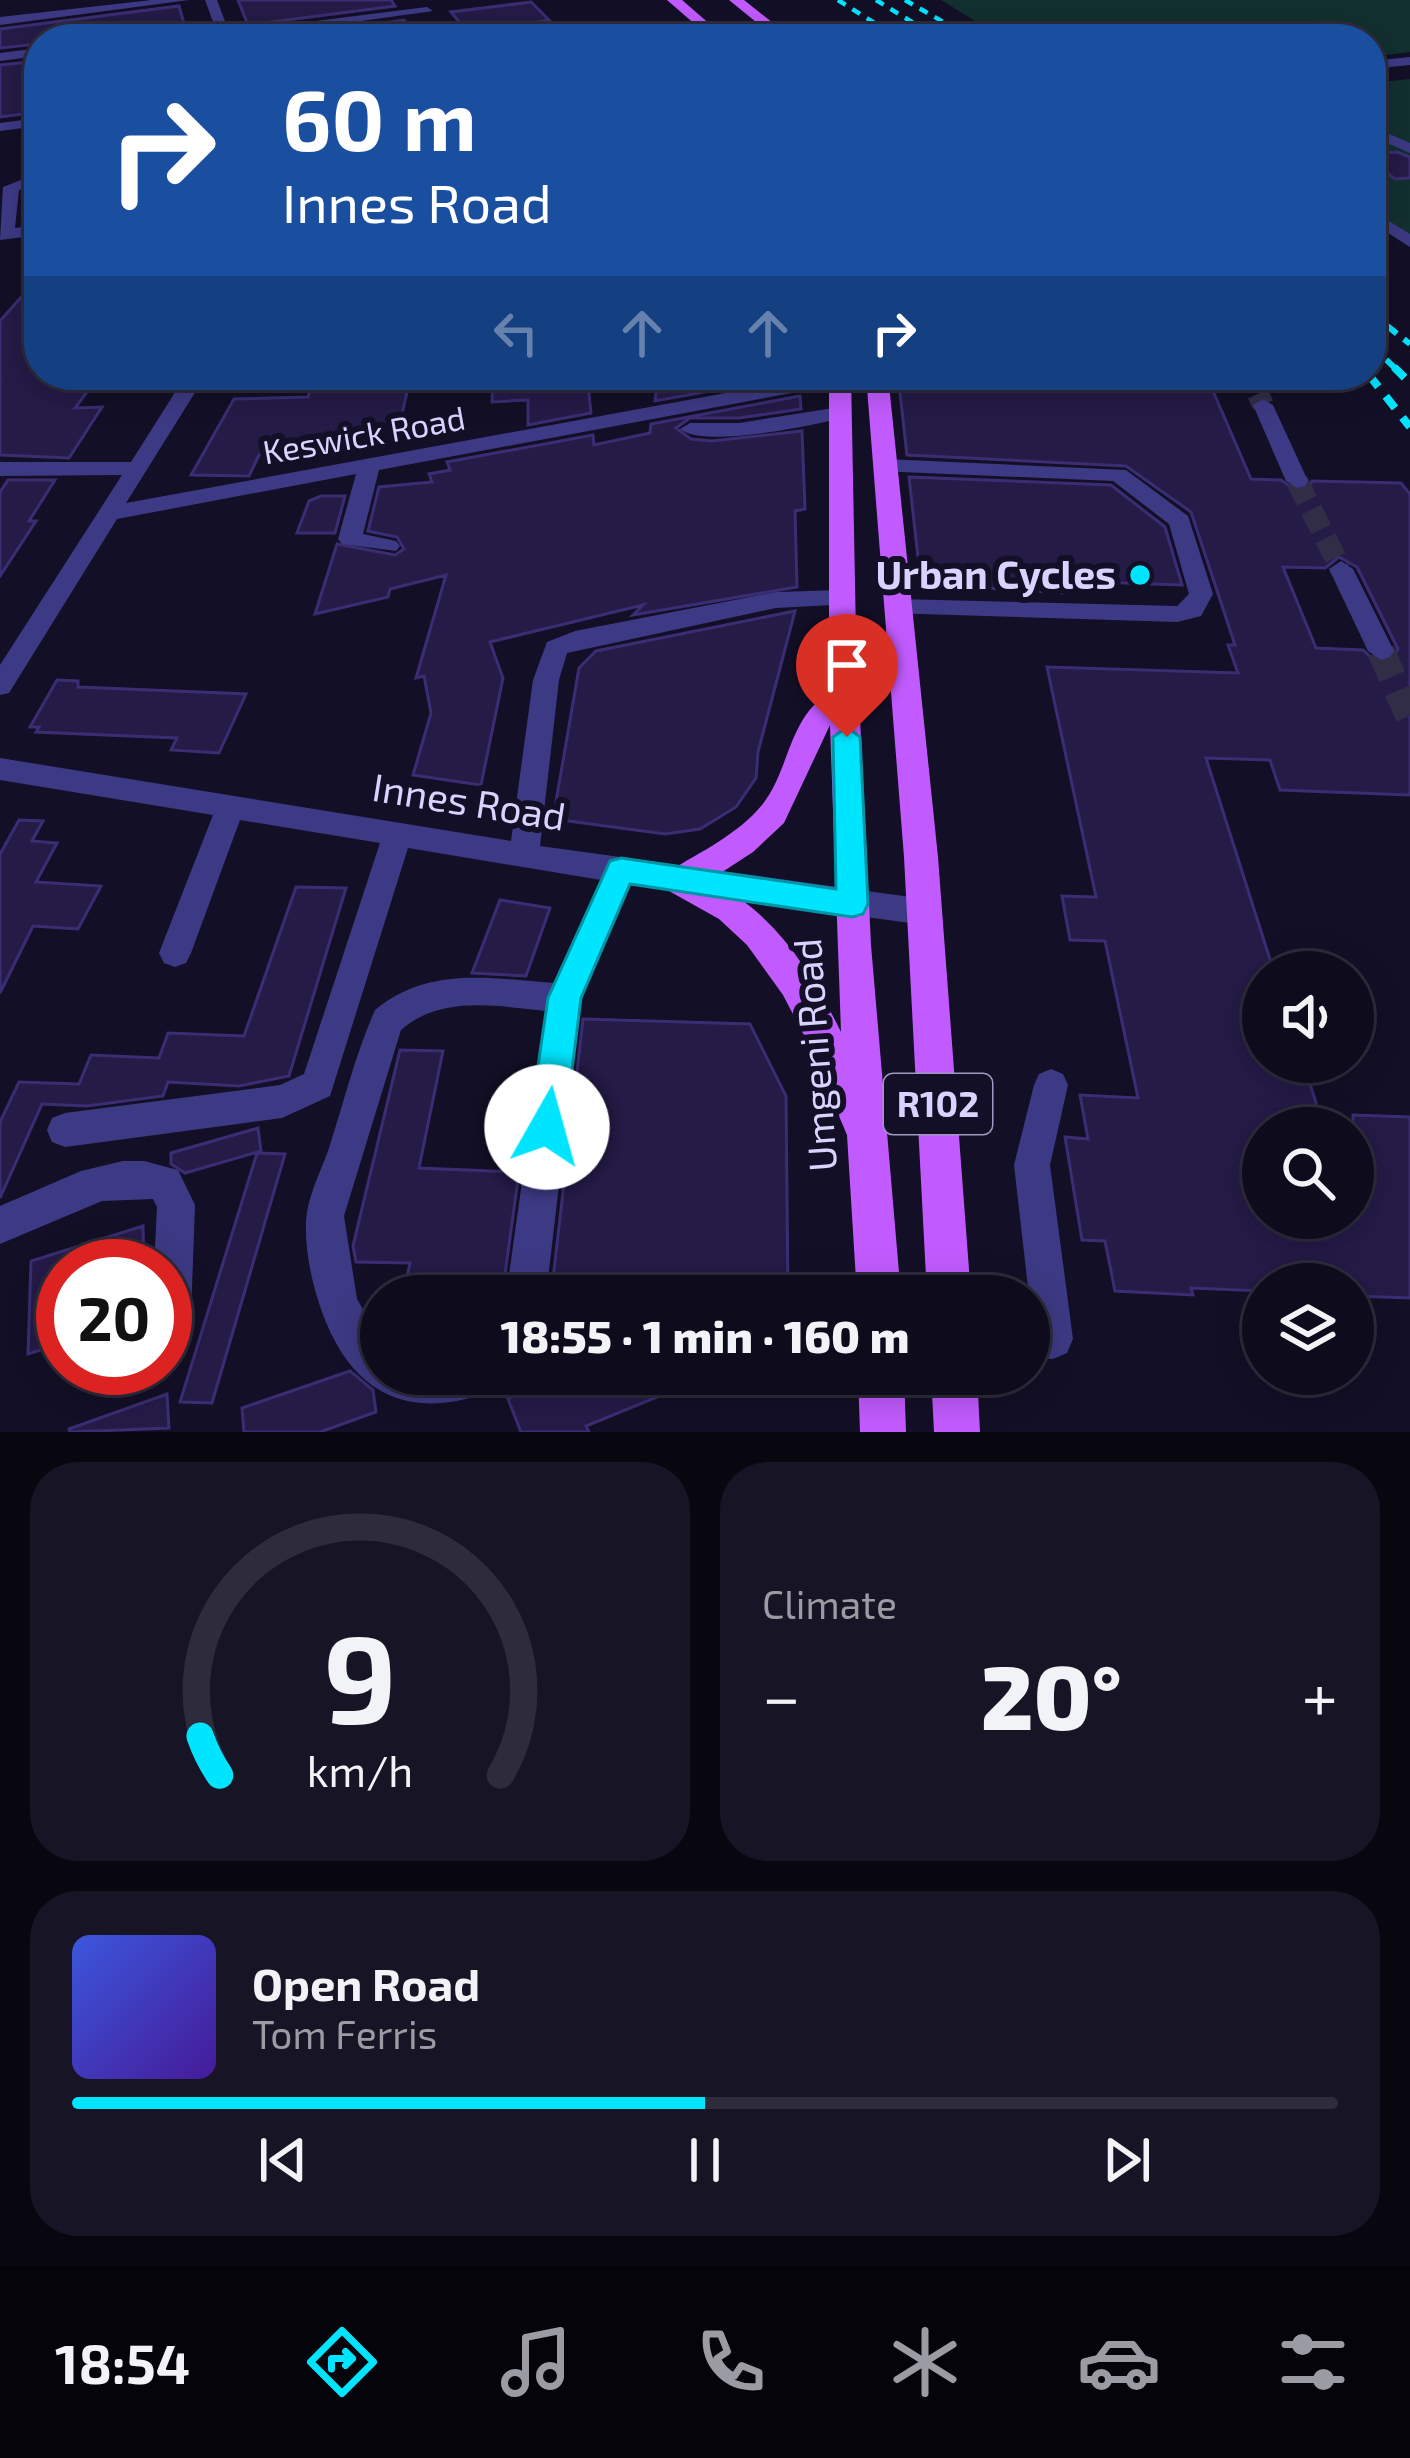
<!DOCTYPE html>
<html lang="en">
<head>
<meta charset="utf-8">
<style>
	:root { --surface:#0e0b1c; --page:#171425; --text:#f1f3f6; --muted:#9b9ba3; --line:#2e2b3b; --accent:#00e5ff }
	body { margin:0; font-family:"Exo 2",sans-serif; background:var(--page); color:var(--text); height:100vh; display:flex; flex-direction:column; font-size:45px; white-space:nowrap }
	* { box-sizing:border-box; margin:0 }
	p { font-size:39px; color:var(--muted) }
	.icon { flex:none; width:66px; height:66px; fill:none; stroke:currentColor; stroke-width:2; stroke-linecap:round; stroke-linejoin:round }
	.map { position:relative; height:1432px; overflow:hidden }
	.side { display:flex; flex-direction:column; gap:30px; padding:30px; background:#08060f; flex:1 }
	.side>* { flex:none }
	.banner { position:absolute; left:24px; top:24px; width:1362px; height:366px; border-radius:48px; box-shadow:0 6px 30px #0003,0 0 0 3px var(--line); background:#1a4fa0; color:#fff; overflow:hidden }
	.fabs { position:absolute; left:1242px; top:951px; display:grid; gap:24px }
	.fabs a { display:grid; place-items:center; width:132px; height:132px; border-radius:50%; background:var(--surface); box-shadow:0 6px 30px #0003,0 0 0 3px var(--line); font-size:60px }
	.speed { position:absolute; left:36px; top:1239px; display:flex; gap:24px; font-size:60px; font-weight:700; text-align:center }
	.speed>* { display:grid; place-content:center; width:156px; height:156px; border-radius:50%; background:var(--surface); box-shadow:0 6px 30px #0003,0 0 0 3px var(--line); line-height:1 }
	.speed .limit { border:18px solid #d22; background:#fff; color:#111 }
	.pin { position:absolute; display:grid; place-items:center; width:102px; height:102px; color:#fff; margin:-123px -51px; border-radius:50% 50% 50% 0; rotate:-45deg; box-shadow:0 0 12px #0007 }
	.pin .icon { rotate:45deg }
	.me { position:absolute; width:132px; margin:-66px; rotate:7deg; stroke-linejoin:round; filter:drop-shadow(0 0 9px #0008) }
	.turn { display:flex; align-items:center; gap:42px; height:252px; padding:0 60px; font-size:54px }
	.turn .icon { width:156px; height:156px; stroke-width:2.5 }
	.turn b { display:block; font-size:84px; line-height:102px }
	.lanes { display:flex; align-items:center; height:114px; padding:0 60px; background:#0003; justify-content:center; gap:60px; direction:ltr }
	.lanes .off { opacity:.35 }
	.big { font-size:90px; font-weight:800; line-height:1.1 }
	.side .card { flex:1; display:flex; flex-direction:column; justify-content:center; gap:18px; min-width:0; padding:0 42px; border-radius:48px; background:var(--page) }
	.side .dial { align-items:center; gap:0 }
	.dial svg { height:312px; overflow:visible; fill:none; stroke:var(--line); stroke-width:7; stroke-linecap:round; text-anchor:middle }
	.dial text { fill:var(--text); stroke:none }
	.song { display:flex; align-items:center; gap:36px }
	.cover { width:144px; height:144px; border-radius:18px; background:linear-gradient(135deg,hsl(230 70% 55%),hsl(260 70% 35%)) }
	.played { height:12px; border-radius:6px; background:linear-gradient(90deg,var(--accent) 50%,var(--line) 50%) }
	.keys { display:flex; justify-content:space-around; direction:ltr }
	.heat { display:flex; justify-content:space-between; align-items:center; font-size:66px; direction:ltr }
	.side .tiles { flex:1; display:grid; gap:30px; grid-template-columns:1fr 1fr }
	.card:last-child { grid-column:span 2 }
	.trip { position:absolute; left:360px; top:1275px; width:690px; height:120px; border-radius:60px; background:var(--surface); box-shadow:0 6px 30px #0003,0 0 0 3px var(--line); font-weight:800; line-height:120px; text-align:center }
	.dock { display:flex; height:192px; justify-content:space-around; align-items:center; background:#06040b; color:var(--muted) }
	.dock .icon { width:84px; height:84px }
	.dock .current { color:var(--accent) }
	.dock b { font-size:54px; color:var(--text) }
	.map>svg:first-child { display:block }
	.green { fill:#12302f }
	.building { fill:#241b47; stroke:#3b2d73; stroke-width:3; fill-rule:evenodd }
	.lines { fill:none; stroke-linecap:round; stroke-linejoin:round }
	.minor-tunnel-far1 { stroke:#312d47; stroke-width:22; stroke-dasharray:22 10; stroke-linecap:butt }
	.minor-tunnel { stroke:#312d47; stroke-width:28; stroke-dasharray:28 15; stroke-linecap:butt }
	.minor { fill:#3d3a85; fill-rule:evenodd }
	.major { fill:#c25bff; fill-rule:evenodd }
	.rail-far2 { stroke:#00e5ff; stroke-width:4.5; stroke-dasharray:9 8; stroke-linecap:butt }
	.rail-far1 { stroke:#00e5ff; stroke-width:6; stroke-dasharray:12 9; stroke-linecap:butt }
	.rail { stroke:#00e5ff; stroke-width:8; stroke-dasharray:15 12; stroke-linecap:butt }
	.route { fill:#00e5ff; stroke:#0095a6; stroke-width:3 }
	.poi-dot { fill:#00e5ff; stroke:#130f26; stroke-width:4.5 }
	.labels { text-anchor:middle; stroke-width:12; stroke-linejoin:round; paint-order:stroke }
	.far-street-label { font-size:33px; fill:#d9d4ff; stroke:#130f26 }
	.shield { fill:#130f26; stroke:#9e99be; stroke-width:3 }
	.shield-label { font-size:36px; font-weight:bold; fill:#d9d4ff }
	.poi-label { font-size:39px; font-weight:bold; fill:#d9d4ff; stroke:#130f26; text-anchor:end }
	.street-label { font-size:39px; fill:#d9d4ff; stroke:#130f26 }
</style>
</head>
<body>
<div class="map">
<svg width="1410" height="1432" viewBox="0 0 1410 1432">
	<rect width="100%" height="100%" fill="#130f26"/>
	<path class="green" d="M 941,0 L 1410,0 L 1410,52 L 1371,57 L 1371,39 L 1004,39 Z
		M 1410,79 L 1410,237 L 1371,210 L 1371,83 Z"/>
	<path class="building" d="M 238,0 L 391,0 L 395,6 L 248,25 Z
		M 531,2 L 549,20 L 469,34 L 451,12 Z
		M 179,6 L 185,27 L 138,39 L 39,39 L 39,44 L 0,48 L 0,29 Z
		M 404,20 L 418,39 L 265,39 Z
		M 39,61 L 37,93 L 30,94 L 31,113 L 0,117 L 0,65 Z
		M 1397,152 L 1410,157 L 1410,178 L 1395,179 L 1371,161 L 1371,154 Z
		M 39,277 L 39,375 L 99,376 L 75,408 L 102,407 L 69,458 L 0,455 L 0,321 Z
		M 373,375 L 411,375 L 399,427 L 385,427 L 383,432 L 334,433 L 330,449 L 310,453 L 259,455 L 249,476 L 191,475 L 234,399 L 308,397 L 311,388 L 370,386 Z
		M 527,375 L 587,375 L 591,413 L 528,425 L 528,400 L 492,402 L 493,378 Z
		M 658,375 L 799,375 L 655,401 Z
		M 899,384 L 1213,391 L 1251,479 L 1281,480 L 1298,492 L 1309,488 L 1312,481 L 1401,483 L 1410,494 L 1410,795 L 1280,790 L 1270,760 L 1206,758 L 1274,972 L 1263,972 L 1263,1062 L 1303,1062 L 1324,1128 L 1263,1128 L 1263,1218 L 1353,1218 L 1353,1115 L 1410,1117 L 1410,1298 L 1353,1296 L 1353,1284 L 1263,1284 L 1263,1291 L 1191,1288 L 1193,1295 L 1115,1291 L 1105,1241 L 1082,1240 L 1065,1137 L 1088,1139 L 1080,1095 L 1138,1098 L 1105,941 L 1070,940 L 1062,896 L 1096,897 L 1047,667 L 1238,673 L 1228,645 L 1235,645 L 1191,512 L 1126,466 L 907,455 ZM 1339,557 L 1357,567 L 1398,649 L 1391,661 L 1378,664 L 1363,650 L 1316,648 L 1283,567 L 1325,568 Z
		M 800,396 L 801,409 L 739,418 L 690,418 L 676,428 L 691,439 L 712,441 L 802,431 L 805,509 L 795,511 L 797,587 L 633,615 L 643,605 L 490,642 L 503,678 L 481,785 L 413,775 L 431,713 L 424,676 L 416,678 L 446,575 L 390,589 L 388,597 L 315,614 L 337,544 L 395,555 L 404,549 L 397,537 L 368,531 L 379,487 L 432,482 L 429,474 L 450,470 L 447,462 L 593,435 L 594,445 L 650,433 L 651,424 Z
		M 909,477 L 1111,485 L 1165,527 L 1182,585 L 1062,581 L 1065,593 L 921,584 Z
		M 8,480 L 55,480 L 29,521 L 36,521 L 0,576 L 0,492 Z
		M 321,496 L 345,496 L 335,533 L 297,533 L 309,501 Z
		M 795,611 L 758,752 L 756,778 L 736,807 L 700,829 L 665,834 L 553,819 L 579,668 L 596,651 Z
		M 57,680 L 78,681 L 78,687 L 246,694 L 219,753 L 171,750 L 177,738 L 36,732 L 39,727 L 30,727 Z
		M 19,820 L 43,821 L 32,841 L 57,843 L 36,882 L 101,886 L 78,929 L 33,926 L 0,993 L 0,854 Z
		M 296,887 L 346,888 L 289,1076 L 239,1086 L 168,1082 L 163,1096 L 87,1106 L 42,1104 L 0,1198 L 0,1122 L 19,1082 L 79,1084 L 91,1055 L 159,1058 L 168,1033 L 244,1036 Z
		M 500,900 L 550,908 L 526,976 L 472,973 Z
		M 583,1019 L 750,1024 L 786,1096 L 788,1296 L 551,1296 Z
		M 400,1050 L 443,1051 L 419,1168 L 519,1172 L 502,1296 L 403,1296 L 410,1263 L 356,1262 L 353,1246 Z
		M 258,1128 L 261,1151 L 185,1173 L 171,1164 L 171,1153 Z
		M 257,1153 L 285,1154 L 212,1403 L 180,1402 Z
		M 143,1226 L 144,1266 L 63,1266 L 63,1343 L 28,1354 L 31,1261 Z
		M 350,1371 L 373,1390 L 376,1412 L 320,1432 L 244,1432 L 242,1408 Z
		M 552,1374 L 711,1374 L 711,1375 L 586,1426 L 589,1432 L 521,1432 L 508,1399 Z
		M 167,1394 L 169,1428 L 70,1432 L 69,1429 Z"/>
	<g class="lines">
		<path class="minor-tunnel-far1" d="M 1258,394 L 1263,405
			M 1297,481 L 1341,569"/>
		<path class="minor-tunnel" d="M 1381,651 L 1410,718"/>
		<path class="minor" d="M 152,0 L 189,0 L 0,25 L 0,17 Z
			M 205,0 L 217,0 L 229,32 L 427,7 L 433,11 L 232,39 L 220,39 L 218,34 L 142,39 L 215,27 Z
			M 548,24 L 579,27 L 603,39 L 562,32 L 490,39 Z
			M 39,48 L 39,56 L 0,61 L 0,53 Z
			M 1410,57 L 1410,65 L 1371,69 L 1371,61 Z
			M 39,118 L 39,126 L 0,131 L 0,123 Z
			M 1371,126 L 1410,143 L 1410,153 L 1371,136 Z
			M 39,173 L 39,183 L 19,190 L 15,228 L 39,225 L 39,235 L 0,240 L 3,187 Z
			M 1371,210 L 1410,234 L 1410,247 L 1371,222 Z
			M 186,375 L 206,375 L 126,503 L 824,375 L 850,378 L 840,384 L 379,470 L 363,534 L 396,541 L 400,546 L 396,551 L 342,544 L 338,539 L 356,474 L 117,519 L 9,693 L 0,695 L 0,665 L 122,475 L 0,476 L 0,462 L 131,462 Z
			M 1173,375 L 1259,375 C 1243,386 1189,386 1173,375 Z
			M 1263,399 L 1273,405 L 1308,481 L 1305,486 L 1297,488 L 1286,481 L 1253,405 Z
			M 840,407 L 847,409 L 847,417 C 813,425 705,449 680,429 L 690,423 L 739,423 Z
			M 886,459 L 1126,470 L 1188,516 L 1213,594 L 1201,616 L 1177,622 L 889,613 L 886,607 L 898,599 L 1177,606 L 1189,594 L 1169,524 L 1113,481 L 878,471 L 878,461 Z
			M 1341,561 L 1353,569 L 1394,651 L 1390,657 L 1381,660 L 1368,651 L 1329,569 Z
			M 841,590 L 853,598 L 850,604 L 776,608 L 567,653 L 559,680 L 540,846 L 925,899 L 936,903 L 941,912 L 936,921 L 925,925 L 630,885 L 581,998 L 546,1296 L 506,1296 L 546,1011 C 497,1006 441,995 401,1030 L 344,1216 L 357,1299 L 381,1341 L 381,1374 L 503,1374 L 497,1389 C 412,1423 353,1397 322,1312 C 312,1284 305,1252 306,1222 C 307,1198 320,1173 328,1151 C 343,1105 355,1055 375,1010 C 427,966 491,978 554,983 L 601,880 L 408,848 L 330,1096 L 282,1118 L 65,1147 L 52,1142 L 47,1130 L 52,1118 L 65,1113 L 280,1085 L 304,1074 L 380,843 L 240,820 L 191,953 L 186,963 L 175,967 L 164,963 L 159,953 L 213,815 L 0,780 L 0,758 L 511,841 L 533,680 L 547,642 L 575,631 L 776,592 Z
			M 1051,1069 L 1063,1074 L 1068,1085 L 1050,1165 L 1073,1339 L 1067,1353 L 1053,1359 L 1029,1358 L 1029,1296 L 1014,1165 L 1034,1085 L 1039,1074 Z
			M 123,1161 L 144,1161 L 178,1170 L 195,1205 L 190,1342 L 184,1356 L 170,1362 L 165,1360 L 165,1266 L 154,1266 L 157,1207 L 153,1199 L 102,1201 L 0,1244 L 0,1206 L 81,1171 Z"/>
		<path class="major" d="M 667,0 L 682,0 L 727,39 L 712,39 Z
			M 729,0 L 744,0 L 793,39 L 777,39 Z
			M 829,375 L 851,375 L 856,635 L 871,945 L 901,1296 L 857,1296 L 847,1135 L 808,1043 L 783,995 L 747,945 L 719,919 L 669,891 L 664,881 L 669,871 C 701,852 738,834 762,805 C 790,770 788,718 829,693 ZM 830,725 L 841,1032 C 810,969 774,913 710,880 L 753,852 L 784,823 Z
			M 866,375 L 888,375 L 938,857 L 971,1296 L 927,1296 L 904,857 Z
			M 858,1374 L 904,1374 L 906,1432 L 860,1432 Z
			M 931,1374 L 977,1374 L 980,1432 L 934,1432 Z"/>
		<path class="rail-far2" d="M 838,0 L 900,39
			M 876,0 L 920,27
			M 905,0 L 973,39"/>
		<path class="rail-far1" d="M 1371,313 L 1410,344
			M 1371,345 L 1397,370"/>
		<path class="rail" d="M 1394,367 L 1410,383
			M 1369,375 L 1410,427"/>
	</g>
	<path class="route" d="M 847,727 L 860,737 L 868,904 L 863,914 L 852,917 L 630,884 L 581,998 L 565,1127 L 560,1139 L 547,1144 L 534,1139 L 529,1127 L 548,998 L 610,861 L 621,858 L 836,889 L 833,737 Z"/>
	<circle class="poi-dot" cx="1140" cy="575" r="12"/>
	<g class="labels">
		<g class="far-street-label">
			<text transform="translate(364 435) rotate(-10)" y="12">Keswick Road</text>
		</g>
		<rect class="shield" x="884" y="1074" width="108" height="60" rx="9"/>
		<g class="shield-label">
			<text x="938" y="1117">R102</text>
		</g>
		<g class="poi-label">
			<text x="1116" y="589">Urban Cycles</text>
		</g>
		<g class="street-label">
			<text transform="translate(469 802) rotate(9)" y="14">Innes Road</text>
			<text transform="translate(815 1055) rotate(-94)" y="14">Umgeni Road</text>
		</g>
	</g>
</svg>
<div class="fabs">
<a><svg class="icon" aria-label="sound" viewBox="0 0 24 24"><path d="M4 9h4l5-4v14l-5-4H4zM17 9q2 3 0 6"/></svg></a>
<a><svg class="icon" aria-label="search" viewBox="0 0 24 24"><circle cx="10" cy="10" r="6"/><path d="M15 15l6 6"/></svg></a>
<a><svg class="icon" aria-label="layers" viewBox="0 0 24 24"><path d="M12 4l9 5-9 5-9-5zM3 14l9 5 9-5"/></svg></a>
</div>
<div class="speed"><div class="limit">20</div></div>
<div class="pin" style="left:847px;top:737px;background:#d93025"><svg class="icon" aria-label="arrive" viewBox="0 0 24 24"><path d="M6 21V4h12l-3 4 3 4H6"/></svg></div>
<svg class="me" style="left:547px;top:1127px" viewBox="-20 -20 40 40"><circle r="19" fill="#fff"/><path d="M0-13L10 11 0 6-10 11z" fill="#00e5ff"/></svg>
<div class="trip">18:55 · 1 min · 160 m</div>
<div class="banner">
<div class="turn"><svg class="icon" aria-label="right" viewBox="0 0 24 24"><path d="M7 20v-9h11M14 6l5 5-5 5"/></svg><div><b>60 m</b>Innes Road</div></div>
<div class="lanes"><svg class="icon off" aria-label="left" viewBox="0 0 24 24"><path d="M17 20v-9H6M10 6l-5 5 5 5"/></svg><svg class="icon off" aria-label="ahead" viewBox="0 0 24 24"><path d="M12 20V5M6 11l6-6 6 6"/></svg><svg class="icon off" aria-label="ahead" viewBox="0 0 24 24"><path d="M12 20V5M6 11l6-6 6 6"/></svg><svg class="icon" aria-label="right" viewBox="0 0 24 24"><path d="M7 20v-9h11M14 6l5 5-5 5"/></svg></div>
</div>
</div>
<section class="side">
<div class="tiles">
<div class="card dial"><svg viewBox="0 0 100 80">
<path d="M14 69A42 42 0 1 1 86 69"/>
<path d="M14 69A42 42 0 0 1 9 59" stroke="#00e5ff"/>
<text x="50" y="56" font-size="32" font-weight="700">9</text>
<text x="50" y="72" font-size="11">km/h</text>
</svg></div>
<div class="card"><p>Climate</p>
<div class="heat"><a>−</a><b class="big">20°</b><a>+</a></div>
</div>
<div class="card">
<div class="song"><i class="cover"></i><div><b>Open Road</b><p>Tom Ferris</p></div></div>
<div class="played"></div>
<div class="keys"><svg class="icon" aria-label="previous" viewBox="0 0 24 24"><path d="M18 5L8 12l10 7zM5 5v14"/></svg><svg class="icon" aria-label="pause" viewBox="0 0 24 24"><path d="M8 5v14M16 5v14"/></svg><svg class="icon" aria-label="next" viewBox="0 0 24 24"><path d="M6 5l10 7-10 7zM19 5v14"/></svg></div>
</div>
</div>
</section>
<nav class="dock">
<b>18:54</b>
<svg class="icon current" aria-label="directions" viewBox="0 0 24 24"><path d="M12 3l9 9-9 9-9-9zM9 14v-3h6M13 9l2 2-2 2"/></svg>
<svg class="icon" aria-label="music" viewBox="0 0 24 24"><path d="M9 18V5l10-2v13"/><circle cx="6" cy="18" r="3"/><circle cx="16" cy="16" r="3"/></svg>
<svg class="icon" aria-label="phone" viewBox="0 0 24 24"><path d="M5 4h4l2 5-3 2q2 4 5 5l2-3 5 2v4C11 20 4 13 5 4z"/></svg>
<svg class="icon" aria-label="climate" viewBox="0 0 24 24"><path d="M12 3v18M4 7l16 10M4 17L20 7"/></svg>
<svg class="icon" aria-label="car" viewBox="0 0 24 24"><path d="M5 17H2v-5l4-1 3-4h7l3 4 3 1v5h-3M9 17h6M6 11h13"/><circle cx="7" cy="17" r="2"/><circle cx="17" cy="17" r="2"/></svg>
<svg class="icon" aria-label="filters" viewBox="0 0 24 24"><path d="M4 7h16M4 17h16"/><circle cx="9" cy="7" r="2"/><circle cx="15" cy="17" r="2"/></svg>
</nav>
</body>
</html>
